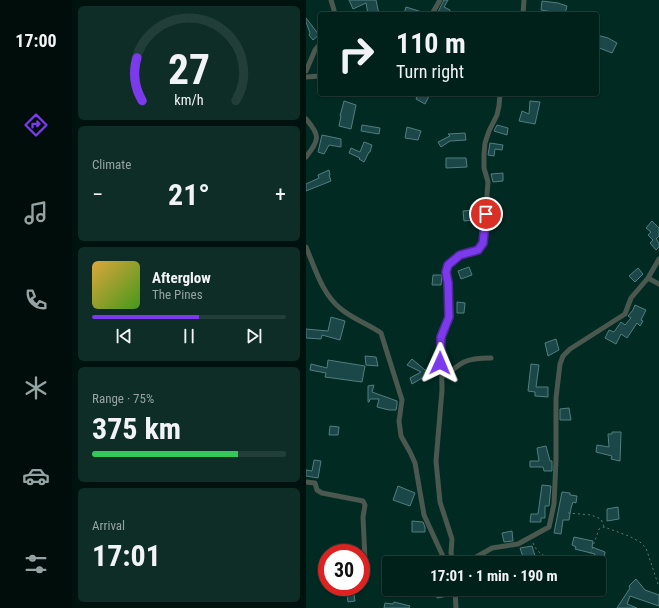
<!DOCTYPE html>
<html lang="en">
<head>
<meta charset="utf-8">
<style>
	:root { --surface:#00201a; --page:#0e2d27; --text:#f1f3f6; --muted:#95a3a2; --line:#223e39; --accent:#7c3aed }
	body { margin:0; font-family:"Roboto Condensed",sans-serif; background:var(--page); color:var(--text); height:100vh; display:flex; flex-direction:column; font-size:15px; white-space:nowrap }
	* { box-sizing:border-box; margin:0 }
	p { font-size:13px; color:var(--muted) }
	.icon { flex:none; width:22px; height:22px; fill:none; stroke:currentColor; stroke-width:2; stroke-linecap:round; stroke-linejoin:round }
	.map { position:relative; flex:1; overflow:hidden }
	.side { display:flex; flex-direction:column; gap:6px; padding:6px; background:#00120e; width:234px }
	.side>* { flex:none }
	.hud { position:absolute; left:12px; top:12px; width:281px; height:84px; border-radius:4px; box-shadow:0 1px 3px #0004,0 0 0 1px var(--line); background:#00201a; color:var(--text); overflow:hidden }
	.speed { position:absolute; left:12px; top:544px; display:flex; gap:8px; font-size:20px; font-weight:700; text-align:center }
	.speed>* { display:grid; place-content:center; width:52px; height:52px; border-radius:50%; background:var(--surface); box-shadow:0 1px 3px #0004,0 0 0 1px var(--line); line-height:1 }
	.speed .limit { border:6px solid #d22; background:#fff; color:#111 }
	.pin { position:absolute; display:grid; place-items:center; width:34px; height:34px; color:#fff; margin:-17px; border:2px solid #fff; border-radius:50%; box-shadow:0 1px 4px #0007 }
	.me { position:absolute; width:44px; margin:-22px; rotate:1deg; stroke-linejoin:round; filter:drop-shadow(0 0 3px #0008) }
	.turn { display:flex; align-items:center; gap:14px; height:84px; padding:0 12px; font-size:18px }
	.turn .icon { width:52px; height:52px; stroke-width:2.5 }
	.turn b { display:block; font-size:28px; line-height:34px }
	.big { font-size:30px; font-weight:700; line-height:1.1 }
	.side .widget { flex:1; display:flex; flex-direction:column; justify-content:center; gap:6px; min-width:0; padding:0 14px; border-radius:6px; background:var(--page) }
	.side .dial { align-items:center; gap:0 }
	.dial svg { height:104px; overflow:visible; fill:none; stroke:var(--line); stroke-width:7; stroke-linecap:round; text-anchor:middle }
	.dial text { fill:var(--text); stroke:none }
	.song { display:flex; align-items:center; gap:12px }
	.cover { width:48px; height:48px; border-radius:6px; background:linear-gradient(135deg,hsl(40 70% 55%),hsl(100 70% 35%)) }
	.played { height:4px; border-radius:2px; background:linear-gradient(90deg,var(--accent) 55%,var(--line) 55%) }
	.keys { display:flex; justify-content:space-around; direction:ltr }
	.heat { display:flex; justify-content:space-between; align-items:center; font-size:22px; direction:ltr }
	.charge { height:6px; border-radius:3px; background:linear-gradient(90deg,#34c759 75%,var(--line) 0) }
	.trip { position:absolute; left:76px; top:556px; width:224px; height:40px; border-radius:4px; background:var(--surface); box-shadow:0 1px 3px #0004,0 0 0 1px var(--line); font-weight:700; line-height:40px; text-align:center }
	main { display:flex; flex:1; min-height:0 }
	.menu { display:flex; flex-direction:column; width:72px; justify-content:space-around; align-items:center; background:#000d0a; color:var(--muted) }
	.menu .icon { width:28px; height:28px }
	.menu .current { color:var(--accent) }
	.menu b { font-size:18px; color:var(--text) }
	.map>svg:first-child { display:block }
	.building { fill:#1b4748; stroke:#517e7f }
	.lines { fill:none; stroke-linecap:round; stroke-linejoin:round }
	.path { stroke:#587a73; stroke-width:1; stroke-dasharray:2 3; stroke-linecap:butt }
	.street { stroke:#4a584f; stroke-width:5 }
	.route-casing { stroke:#51269a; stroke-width:10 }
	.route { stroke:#7c3aed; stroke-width:7 }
</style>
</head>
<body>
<main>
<nav class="menu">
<b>17:00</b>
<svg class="icon current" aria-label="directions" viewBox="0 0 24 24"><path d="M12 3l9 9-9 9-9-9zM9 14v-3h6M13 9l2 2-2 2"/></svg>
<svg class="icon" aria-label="music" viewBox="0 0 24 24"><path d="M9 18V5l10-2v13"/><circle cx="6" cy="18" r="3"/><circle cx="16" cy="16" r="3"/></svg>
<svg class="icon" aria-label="phone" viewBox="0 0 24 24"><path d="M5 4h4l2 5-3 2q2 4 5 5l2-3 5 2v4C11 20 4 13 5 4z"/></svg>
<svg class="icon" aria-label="climate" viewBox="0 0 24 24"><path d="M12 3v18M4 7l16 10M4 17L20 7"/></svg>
<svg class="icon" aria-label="car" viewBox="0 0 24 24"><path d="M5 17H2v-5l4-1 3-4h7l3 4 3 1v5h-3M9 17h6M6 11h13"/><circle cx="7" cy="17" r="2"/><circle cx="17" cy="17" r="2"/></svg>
<svg class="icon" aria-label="filters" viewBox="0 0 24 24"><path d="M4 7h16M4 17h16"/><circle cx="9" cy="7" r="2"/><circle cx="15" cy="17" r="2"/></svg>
</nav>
<section class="side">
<div class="widget dial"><svg viewBox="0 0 100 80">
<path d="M14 69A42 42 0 1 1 86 69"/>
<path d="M14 69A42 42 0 0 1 10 36" stroke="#7c3aed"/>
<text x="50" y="56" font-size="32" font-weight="700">27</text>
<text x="50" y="72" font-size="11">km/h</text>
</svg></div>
<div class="widget"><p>Climate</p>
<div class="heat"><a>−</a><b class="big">21°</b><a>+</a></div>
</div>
<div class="widget">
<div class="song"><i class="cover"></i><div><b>Afterglow</b><p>The Pines</p></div></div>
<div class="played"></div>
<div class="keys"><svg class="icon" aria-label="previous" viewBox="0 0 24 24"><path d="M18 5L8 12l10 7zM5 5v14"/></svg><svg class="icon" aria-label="pause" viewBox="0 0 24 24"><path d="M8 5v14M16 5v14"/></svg><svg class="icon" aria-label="next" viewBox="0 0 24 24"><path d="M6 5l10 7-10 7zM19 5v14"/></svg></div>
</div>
<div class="widget"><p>Range · 75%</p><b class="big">375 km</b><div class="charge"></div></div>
<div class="widget"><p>Arrival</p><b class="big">17:01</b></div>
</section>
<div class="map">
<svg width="353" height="608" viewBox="0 0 353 608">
	<rect width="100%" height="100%" fill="#002a22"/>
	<path class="building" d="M 43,0 L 70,0 L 73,14 L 62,14 L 60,3 L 47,9 Z
		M 138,0 L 142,0 L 138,7 L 144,10 L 143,14 L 131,14 Z
		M 236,1 L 252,3 L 261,6 L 259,14 L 235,10 Z
		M 100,7 L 119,13 L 119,14 L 98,14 Z
		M 0,18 L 13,35 L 7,40 L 3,35 L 4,33 L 0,22 Z
		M 291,35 L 302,38 L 311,43 L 306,53 L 291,47 Z
		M 112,94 L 124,94 L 119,104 L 110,99 Z
		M 38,101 L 50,105 L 45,129 L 33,126 L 35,116 L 34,116 Z
		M 224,101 L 234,102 L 229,124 L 213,121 L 216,111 L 223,114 Z
		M 56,125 L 74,128 L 73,134 L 55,131 Z
		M 191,125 L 202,128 L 201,135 L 188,131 Z
		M 101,127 L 115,131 L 112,140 L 99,138 Z
		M 159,133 L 160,140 L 144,141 L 135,147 L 132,142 L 144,136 L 142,134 Z
		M 16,135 L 35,139 L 35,147 L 23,145 L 18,154 L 12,152 Z
		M 58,142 L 66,145 L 64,152 L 63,152 L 58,162 L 53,159 L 54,158 L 43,153 L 45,148 L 54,152 Z
		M 184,143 L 197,145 L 196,150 L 189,149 L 188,156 L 182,155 Z
		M 140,158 L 160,158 L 161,167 L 140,168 Z
		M 23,170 L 24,175 L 23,175 L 25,181 L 0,191 L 0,184 L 13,178 L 12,175 Z
		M 197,173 L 197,181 L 187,182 L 185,174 Z
		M 167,210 L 168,220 L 158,221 L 157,211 Z
		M 346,221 L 353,228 L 353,236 L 350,239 L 353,243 L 353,247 L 350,250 L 344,243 L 347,240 L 342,235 L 345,232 L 340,228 Z
		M 163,267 L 166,275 L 155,279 L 152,271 Z
		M 332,268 L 337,274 L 329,282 L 323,276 Z
		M 127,275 L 136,275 L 135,285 L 126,285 Z
		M 151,302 L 159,303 L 158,313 L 151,313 Z
		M 329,305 L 340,310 L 335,320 L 337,321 L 334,326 L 331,323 L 321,338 L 315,334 L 310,344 L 299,338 L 303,330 L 308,332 L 315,322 L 319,325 L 325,318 L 322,316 L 327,310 Z
		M 25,317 L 39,321 L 34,340 L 16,335 L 15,339 L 0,338 L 0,329 L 22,331 Z
		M 250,339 L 253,350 L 242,356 L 239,343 Z
		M 59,356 L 70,357 L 72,366 L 60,365 Z
		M 106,359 L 119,370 L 120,370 L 123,374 L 106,384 L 104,378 L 115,372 L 101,365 Z
		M 22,360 L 59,366 L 56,382 L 19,377 L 20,373 L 4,370 L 5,364 L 21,368 Z
		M 225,364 L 233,365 L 230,387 L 242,387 L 242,397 L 229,396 L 229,392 L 222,391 Z
		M 68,385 L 66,392 L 91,401 L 91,405 L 90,410 L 83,410 L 71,407 L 73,399 L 64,399 L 63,402 L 62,402 L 62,386 Z
		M 263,408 L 265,420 L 254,420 L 254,409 Z
		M 24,426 L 33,427 L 32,435 L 23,435 Z
		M 306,432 L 315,432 L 314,461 L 305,459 L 306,456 L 290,452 L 291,445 L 303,447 L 302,434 L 306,434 Z
		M 240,446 L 244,461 L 246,461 L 246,471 L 238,471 L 237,467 L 224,467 L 224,461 L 233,461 L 231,448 Z
		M 8,460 L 15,461 L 12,478 L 0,476 L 0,470 L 6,471 Z
		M 236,485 L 245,486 L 243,506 L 239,506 L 239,518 L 235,518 L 235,522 L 224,522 L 225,514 L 232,514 Z
		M 92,486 L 109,493 L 104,506 L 87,500 Z
		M 256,492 L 264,493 L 264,495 L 271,496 L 270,503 L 267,502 L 265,508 L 263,520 L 257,520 L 255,534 L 248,533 Z
		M 312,507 L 313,519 L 301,521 L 301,509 Z
		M 106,521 L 117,522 L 119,527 L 119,532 L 106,532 Z
		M 206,531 L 207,541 L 198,542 L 196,533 Z
		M 268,537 L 287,541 L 286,547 L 299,552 L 298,559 L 288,556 L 289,554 L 269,549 L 270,547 L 266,545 Z
		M 226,546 L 229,556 L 218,560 L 214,548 Z
		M 330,579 L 339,590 L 353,595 L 353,606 L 324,596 L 321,604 L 331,608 L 311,608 L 324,588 L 323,586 Z
		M 47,587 L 49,601 L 42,602 L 40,588 Z
		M 129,589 L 141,589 L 142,596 L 131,598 Z
		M 88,602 L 104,606 L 103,608 L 78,608 L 79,603 L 87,604 Z"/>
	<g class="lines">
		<path class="path" d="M 262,513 L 285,515 L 295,519 L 298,527
			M 227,543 C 233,558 247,559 261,563
			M 281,563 L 293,529 L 298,527 L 323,536 L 334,542 L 340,548 L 352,584"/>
		<path class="street" d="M 25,0 L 28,10 L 28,14
			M 126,14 L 134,0
			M 217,14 L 218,0
			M 0,71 L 9,50 L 14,44
			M 0,77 L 14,76
			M 0,119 C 15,136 13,140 0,157
			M 0,247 C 9,268 16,294 35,309 C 47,319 62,324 75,333 L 96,400 L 93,421 L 95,436 L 104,452 L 109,463 L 118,515 L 140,563
			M 342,278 L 353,284
			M 136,376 C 146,372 150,366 158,362 C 166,358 176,358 185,358
			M 0,482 L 9,483 L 11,490 L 16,493 L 57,501 L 59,505 L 57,517 L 60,581
			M 147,563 L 145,553 L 146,539 L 134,502 L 130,461 L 136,390 L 135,337 L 143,317 L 142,283 L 140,272 L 142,265 L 148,259 L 154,255 L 173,250 L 177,243 L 182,182 L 178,168 L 178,154 L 179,143 L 183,131 L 191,115 L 193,106 L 194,94
			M 163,563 L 165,560 L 186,548 L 212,544 L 243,527 L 248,504 L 250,460 L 250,398 L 254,364 L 257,356 L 264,349 L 319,314 L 325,298 L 342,278 L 353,259
			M 149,589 L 150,608"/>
	</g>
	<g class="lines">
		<defs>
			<path id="route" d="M 134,363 L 135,337 L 143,317 L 142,283 L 140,272 L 142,265 L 154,255 L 172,250 L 177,243 L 180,214"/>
		</defs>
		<use href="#route" class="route-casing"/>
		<use href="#route" class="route"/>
	</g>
</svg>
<div class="speed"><div class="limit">30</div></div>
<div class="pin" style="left:180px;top:214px;background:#d93025"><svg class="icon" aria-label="arrive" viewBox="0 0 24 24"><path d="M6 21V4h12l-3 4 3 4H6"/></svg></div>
<svg class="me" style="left:134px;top:363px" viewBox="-20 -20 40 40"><path d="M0-17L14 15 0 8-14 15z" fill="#7c3aed" stroke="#fff" stroke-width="4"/></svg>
<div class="trip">17:01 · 1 min · 190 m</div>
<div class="hud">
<div class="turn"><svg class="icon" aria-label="right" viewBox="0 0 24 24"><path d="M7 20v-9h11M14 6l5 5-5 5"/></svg><div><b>110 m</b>Turn right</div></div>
</div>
</div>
</main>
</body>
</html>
